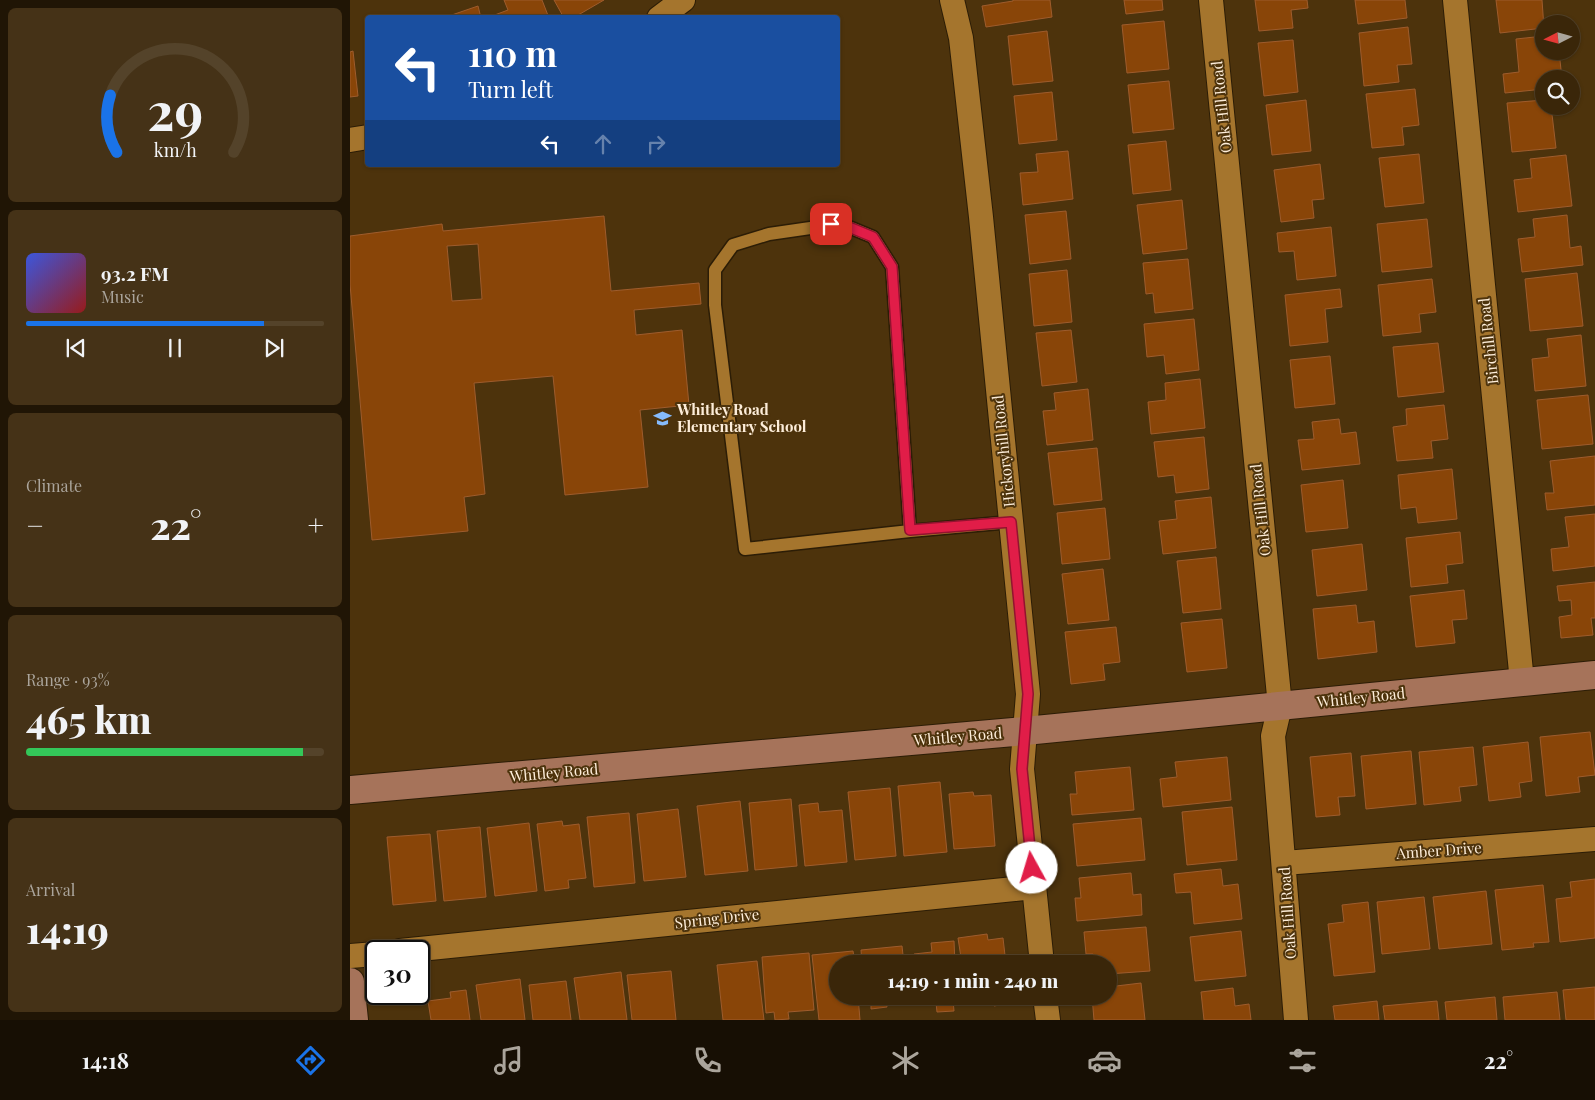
<!DOCTYPE html>
<html lang="en">
<head>
<meta charset="utf-8">
<style>
	:root { --surface:#3a2609; --page:#453217; --text:#f1f3f6; --muted:#aba59c; --line:#54432a; --accent:#1a73e8 }
	body { margin:0; font-family:"Playfair Display",serif; background:var(--page); color:var(--text); height:100vh; display:flex; flex-direction:column; font-size:19px; white-space:nowrap }
	* { box-sizing:border-box; margin:0 }
	p { font-size:16px; color:var(--muted) }
	.icon { flex:none; width:28px; height:28px; fill:none; stroke:currentColor; stroke-width:2; stroke-linecap:round; stroke-linejoin:round }
	.map { position:relative; flex:1; overflow:hidden }
	.panel { display:flex; flex-direction:column; gap:8px; padding:8px; background:#201505; width:350px }
	.panel>* { flex:none }
	.hud { position:absolute; left:15px; top:15px; width:475px; height:152px; border-radius:5px; box-shadow:0 1px 4px #0004,0 0 0 1px var(--line); background:#1a4fa0; color:#fff; overflow:hidden }
	.needle { width:32px; rotate:264deg }
	.buttons { position:absolute; left:1185px; top:15px; display:grid; gap:10px }
	.buttons a { display:grid; place-items:center; width:45px; height:45px; border-radius:50%; background:var(--surface); box-shadow:0 1px 4px #0004,0 0 0 1px var(--line); font-size:25px }
	.speed { position:absolute; left:15px; top:940px; display:flex; gap:10px; font-size:25px; font-weight:700; text-align:center }
	.speed>* { display:grid; place-content:center; width:65px; height:65px; border-radius:50%; background:var(--surface); box-shadow:0 1px 4px #0004,0 0 0 1px var(--line); line-height:1 }
	.speed .limit { border:2px solid #111; border-radius:8px; background:#fff; color:#111 }
	.pin { position:absolute; display:grid; place-items:center; width:42px; height:42px; color:#fff; margin:-21px; border-radius:10px; box-shadow:0 2px 8px #0006 }
	.me { position:absolute; width:55px; margin:-28px; rotate:354deg; stroke-linejoin:round; filter:drop-shadow(0 0 4px #0008) }
	.turn { display:flex; align-items:center; gap:18px; height:105px; padding:0 20px; font-size:22px }
	.turn .icon { width:65px; height:65px; stroke-width:2.5 }
	.turn b { display:block; font-size:35px; line-height:42px }
	.lanes { display:flex; align-items:center; height:48px; padding:0 20px; background:#0003; justify-content:center; gap:25px; direction:ltr }
	.lanes .off { opacity:.35 }
	.big { font-size:38px; font-weight:800; line-height:1.1 }
	.panel .tile { flex:1; display:flex; flex-direction:column; justify-content:center; gap:8px; min-width:0; padding:0 18px; border-radius:8px; background:var(--page) }
	.panel .dial { align-items:center; gap:0 }
	.dial svg { height:130px; overflow:visible; fill:none; stroke:var(--line); stroke-width:7; stroke-linecap:round; text-anchor:middle }
	.dial text { fill:var(--text); stroke:none }
	.song { display:flex; align-items:center; gap:15px }
	.cover { width:60px; height:60px; border-radius:8px; background:linear-gradient(135deg,hsl(230 70% 55%),hsl(0 70% 35%)) }
	.played { height:5px; border-radius:2px; background:linear-gradient(90deg,var(--accent) 80%,var(--line) 80%) }
	.keys { display:flex; justify-content:space-around; direction:ltr }
	.heat { display:flex; justify-content:space-between; align-items:center; font-size:28px; direction:ltr }
	.charge { height:8px; border-radius:4px; background:linear-gradient(90deg,#34c759 93%,var(--line) 0) }
	.trip { position:absolute; left:479px; top:955px; width:288px; height:50px; border-radius:25px; background:var(--surface); box-shadow:0 1px 4px #0004,0 0 0 1px var(--line); font-weight:800; line-height:50px; text-align:center }
	.tab-bar { display:flex; height:80px; justify-content:space-around; align-items:center; background:#170f04; color:var(--muted) }
	.tab-bar .icon { width:35px; height:35px }
	.tab-bar .selected { color:var(--accent) }
	.tab-bar b { font-size:22px; color:var(--text) }
	main { display:flex; flex:1; min-height:0 }
	.map>svg:first-child { display:block }
	.building { fill:#894508; stroke:#9e5c2d; fill-rule:evenodd }
	.lines { fill:none; stroke-linecap:round; stroke-linejoin:round }
	.lane-casing { stroke:#2c1d06; stroke-width:15 }
	.street-casing { stroke:#2c1d06; stroke-width:26 }
	.secondary-casing { stroke:#2c1d06; stroke-width:30 }
	.lane { stroke:#a5752d; stroke-width:12 }
	.street { stroke:#a5752d; stroke-width:24 }
	.secondary { stroke:#a6735a; stroke-width:28 }
	.route-casing { stroke:#92132f; stroke-width:12 }
	.route { stroke:#e11d48; stroke-width:9 }
	.labels { text-anchor:middle; stroke-width:4; stroke-linejoin:round; paint-order:stroke }
	.street-label { font-size:15px; fill:#fdedd9; stroke:#4d330c }
	.poi-label { font-size:15px; font-weight:bold; fill:#fdedd9; stroke:#4d330c; text-anchor:start }
</style>
</head>
<body>
<main>
<section class="panel">
<div class="tile dial"><svg viewBox="0 0 100 80">
<path d="M14 69A42 42 0 1 1 86 69"/>
<path d="M14 69A42 42 0 0 1 10 34" stroke="#1a73e8"/>
<text x="50" y="56" font-size="32" font-weight="700">29</text>
<text x="50" y="72" font-size="11">km/h</text>
</svg></div>
<div class="tile">
<div class="song"><i class="cover"></i><div><b>93.2 FM</b><p>Music</p></div></div>
<div class="played"></div>
<div class="keys"><svg class="icon" aria-label="previous" viewBox="0 0 24 24"><path d="M18 5L8 12l10 7zM5 5v14"/></svg><svg class="icon" aria-label="pause" viewBox="0 0 24 24"><path d="M8 5v14M16 5v14"/></svg><svg class="icon" aria-label="next" viewBox="0 0 24 24"><path d="M6 5l10 7-10 7zM19 5v14"/></svg></div>
</div>
<div class="tile"><p>Climate</p>
<div class="heat"><a>−</a><b class="big">22°</b><a>+</a></div>
</div>
<div class="tile"><p>Range · 93%</p><b class="big">465 km</b><div class="charge"></div></div>
<div class="tile"><p>Arrival</p><b class="big">14:19</b></div>
</section>
<div class="map">
<svg width="1245" height="1020" viewBox="0 0 1245 1020">
	<rect width="100%" height="100%" fill="#4d330c"/>
	<path class="building" d="M 154,0 L 192,0 L 199,18 L 142,18 L 142,16 L 158,10 Z
		M 204,0 L 254,0 L 223,18 L 214,18 Z
		M 663,0 L 700,0 L 702,17 L 636,27 L 632,6 L 663,1 Z
		M 774,0 L 812,0 L 813,10 L 776,14 Z
		M 905,0 L 957,0 L 958,8 L 941,10 L 943,28 L 909,31 Z
		M 1005,0 L 1055,0 L 1057,18 L 1008,24 Z
		M 1146,0 L 1192,0 L 1194,28 L 1150,33 Z
		M 128,6 L 131,18 L 93,18 Z
		M 814,21 L 819,69 L 777,73 L 772,25 Z
		M 1058,27 L 1062,64 L 1047,65 L 1049,82 L 1014,86 L 1009,33 Z
		M 697,31 L 703,81 L 663,85 L 658,36 Z
		M 1194,36 L 1194,51 L 1209,51 L 1212,79 L 1194,79 L 1194,89 L 1155,93 L 1153,74 L 1169,72 L 1166,39 Z
		M 943,40 L 948,92 L 914,96 L 908,43 Z
		M 3,51 L 8,96 L 0,97 L 0,52 Z
		M 819,81 L 824,129 L 783,133 L 778,85 Z
		M 1065,89 L 1069,125 L 1052,127 L 1054,145 L 1022,148 L 1016,94 Z
		M 702,92 L 707,140 L 669,144 L 664,96 Z
		M 956,100 L 961,151 L 922,155 L 916,105 Z
		M 1194,100 L 1194,106 L 1201,106 L 1206,148 L 1162,152 L 1157,103 Z
		M 816,141 L 821,190 L 783,194 L 778,145 Z
		M 718,151 L 723,199 L 673,205 L 670,173 L 688,172 L 686,154 Z
		M 1069,154 L 1074,203 L 1035,207 L 1029,158 Z
		M 1216,155 L 1222,206 L 1168,212 L 1164,180 L 1182,178 L 1180,159 Z
		M 970,164 L 974,199 L 962,200 L 964,218 L 931,222 L 924,170 Z
		M 832,200 L 837,249 L 793,254 L 787,205 Z
		M 716,211 L 721,259 L 680,264 L 675,215 Z
		M 1217,215 L 1220,248 L 1231,246 L 1233,265 L 1172,272 L 1168,239 L 1185,237 L 1183,219 Z
		M 254,216 L 261,291 L 349,283 L 351,304 L 284,310 L 286,335 L 332,330 L 339,405 L 290,410 L 298,487 L 215,495 L 203,376 L 124,383 L 135,494 L 114,497 L 118,531 L 22,540 L 0,284 L 0,236 L 92,224 L 93,231 ZM 128,244 L 132,299 L 102,301 L 97,246 Z
		M 1077,219 L 1082,267 L 1032,272 L 1027,224 Z
		M 981,227 L 986,276 L 947,280 L 944,251 L 929,252 L 927,233 Z
		M 838,259 L 843,309 L 805,313 L 803,293 L 796,294 L 793,263 Z
		M 717,270 L 722,322 L 684,326 L 679,274 Z
		M 1227,273 L 1233,326 L 1180,331 L 1175,279 Z
		M 1082,279 L 1086,312 L 1069,314 L 1071,332 L 1033,336 L 1028,285 Z
		M 990,289 L 992,307 L 975,309 L 978,342 L 940,346 L 935,295 Z
		M 844,319 L 849,370 L 816,374 L 814,355 L 797,357 L 794,324 Z
		M 721,330 L 727,382 L 692,386 L 686,333 Z
		M 1231,335 L 1236,386 L 1185,391 L 1182,359 L 1199,357 L 1197,339 Z
		M 1088,343 L 1094,392 L 1048,397 L 1043,347 Z
		M 980,356 L 985,404 L 945,408 L 940,360 Z
		M 850,379 L 855,428 L 801,434 L 798,402 L 816,400 L 815,383 Z
		M 738,389 L 743,440 L 697,445 L 693,411 L 706,410 L 704,393 Z
		M 1238,395 L 1243,444 L 1192,449 L 1187,400 Z
		M 1094,405 L 1098,439 L 1081,441 L 1083,458 L 1047,461 L 1043,427 L 1057,425 L 1056,409 Z
		M 989,419 L 991,434 L 1006,432 L 1010,464 L 952,470 L 948,440 L 964,439 L 962,422 Z
		M 854,437 L 859,489 L 826,493 L 824,475 L 808,477 L 804,442 Z
		M 747,448 L 752,500 L 704,505 L 698,453 Z
		M 1245,456 L 1245,505 L 1197,510 L 1195,493 L 1204,493 L 1200,461 Z
		M 1102,469 L 1107,519 L 1068,523 L 1066,507 L 1051,509 L 1048,475 Z
		M 993,480 L 998,528 L 956,532 L 951,485 Z
		M 861,497 L 866,548 L 813,554 L 809,521 L 827,519 L 825,501 Z
		M 755,508 L 760,559 L 712,564 L 707,513 Z
		M 1245,514 L 1245,566 L 1203,571 L 1201,549 L 1219,547 L 1215,517 Z
		M 1110,532 L 1113,563 L 1096,565 L 1098,583 L 1061,587 L 1056,538 Z
		M 1012,544 L 1017,590 L 967,596 L 962,550 Z
		M 866,557 L 871,609 L 833,613 L 827,561 Z
		M 753,569 L 759,620 L 718,624 L 712,574 Z
		M 1245,582 L 1245,618 L 1241,618 L 1243,635 L 1211,638 L 1209,617 L 1222,615 L 1221,600 L 1209,601 L 1207,586 Z
		M 1114,590 L 1117,619 L 1102,620 L 1105,643 L 1066,647 L 1060,596 Z
		M 1006,605 L 1008,623 L 1024,621 L 1027,652 L 968,659 L 963,609 Z
		M 872,619 L 877,668 L 837,672 L 831,623 Z
		M 766,627 L 770,662 L 753,664 L 755,680 L 721,684 L 715,632 Z
		M 1240,732 L 1245,775 L 1228,777 L 1230,792 L 1196,796 L 1190,737 Z
		M 1178,742 L 1182,781 L 1169,783 L 1171,797 L 1139,801 L 1133,747 Z
		M 1123,747 L 1127,785 L 1109,787 L 1111,801 L 1074,805 L 1069,752 Z
		M 1061,751 L 1066,804 L 1016,809 L 1011,756 Z
		M 1001,753 L 1005,796 L 988,797 L 990,815 L 966,817 L 960,757 Z
		M 877,757 L 881,800 L 813,807 L 810,779 L 827,777 L 825,762 Z
		M 780,767 L 784,810 L 722,815 L 720,794 L 727,794 L 725,772 Z
		M 590,782 L 597,852 L 554,856 L 548,786 Z
		M 540,788 L 546,856 L 505,860 L 498,792 Z
		M 623,792 L 624,796 L 641,795 L 645,846 L 604,849 L 599,794 Z
		M 441,799 L 447,866 L 405,870 L 399,803 Z
		M 390,801 L 398,871 L 355,875 L 347,806 Z
		M 468,803 L 469,812 L 492,810 L 497,862 L 455,866 L 449,805 Z
		M 882,807 L 887,860 L 837,865 L 832,812 Z
		M 328,809 L 336,877 L 294,881 L 287,814 Z
		M 279,813 L 285,883 L 244,887 L 237,817 Z
		M 791,818 L 795,860 L 727,866 L 723,824 Z
		M 212,821 L 213,826 L 229,824 L 236,878 L 218,880 L 219,888 L 195,891 L 187,824 Z
		M 179,823 L 187,891 L 145,896 L 137,828 Z
		M 130,827 L 136,897 L 94,901 L 87,831 Z
		M 80,834 L 86,901 L 43,905 L 37,837 Z
		M 871,869 L 873,886 L 888,884 L 892,919 L 844,924 L 841,892 L 826,893 L 824,874 Z
		M 781,873 L 783,895 L 791,894 L 792,915 L 727,921 L 725,898 L 731,898 L 729,878 Z
		M 1245,879 L 1245,938 L 1210,942 L 1206,899 L 1222,897 L 1220,882 Z
		M 1193,885 L 1199,942 L 1183,943 L 1184,947 L 1152,950 L 1145,890 Z
		M 1136,891 L 1142,944 L 1089,949 L 1083,897 Z
		M 1074,897 L 1080,949 L 1032,954 L 1027,902 Z
		M 1018,902 L 1025,972 L 984,976 L 978,924 L 994,922 L 992,905 Z
		M 796,927 L 800,971 L 758,974 L 758,964 L 744,964 L 743,954 L 736,954 L 734,932 Z
		M 891,931 L 896,976 L 845,981 L 840,937 Z
		M 637,934 L 638,940 L 653,938 L 656,964 L 612,964 L 608,938 Z
		M 604,941 L 605,964 L 565,964 L 564,954 L 582,952 L 581,943 Z
		M 552,946 L 554,964 L 512,964 L 511,950 Z
		M 503,951 L 505,964 L 488,964 L 488,996 L 508,996 L 510,1020 L 469,1020 L 462,955 Z
		M 459,953 L 464,1010 L 438,1012 L 439,1019 L 425,1020 L 424,1012 L 416,1013 L 412,957 Z
		M 407,961 L 414,1020 L 373,1020 L 367,965 Z
		M 321,971 L 326,1020 L 282,1020 L 277,975 Z
		M 271,972 L 277,1020 L 230,1020 L 224,978 Z
		M 170,979 L 175,1020 L 131,1020 L 126,985 Z
		M 216,981 L 221,1020 L 183,1020 L 179,985 Z
		M 791,983 L 795,1020 L 744,1020 L 742,996 L 758,996 L 758,987 Z
		M 1245,987 L 1245,1020 L 1216,1020 L 1213,990 Z
		M 883,988 L 885,1006 L 899,1004 L 901,1020 L 854,1020 L 851,992 Z
		M 116,990 L 120,1020 L 81,1020 L 78,1001 L 101,998 L 100,992 Z
		M 1207,992 L 1210,1020 L 1155,1020 L 1153,997 Z
		M 515,996 L 557,996 L 557,998 L 536,1000 L 537,1007 L 521,1009 L 521,1001 L 515,1002 Z
		M 567,996 L 608,996 L 608,1001 L 603,1000 L 604,1011 L 587,1012 L 586,1003 L 567,1004 Z
		M 616,996 L 643,996 L 616,1000 Z
		M 643,996 L 654,996 L 655,1004 L 644,1006 Z
		M 1145,997 L 1147,1020 L 1097,1020 L 1095,1002 Z
		M 1027,1001 L 1029,1020 L 985,1020 L 983,1006 Z
		M 1087,1001 L 1089,1020 L 1035,1020 L 1033,1006 Z"/>
	<g class="lines">
		<defs>
			<path id="lane" d="M 560,531 L 542,267 L 523,237 L 494,225 L 481,225 L 419,234 L 383,245 L 365,270 L 365,305 L 395,549 L 560,531 L 661,522"/>
			<path id="street" d="M 602,0 L 611,38 L 631,217 L 678,694 L 672,769 L 692,964
				M 861,0 L 930,706 L 923,736 L 946,1020
				M 1105,0 L 1172,682
				M 309,18 L 333,0
				M 0,140 L 18,137
				M 934,863 L 1245,839
				M 50,951 L 684,887
				M 0,956 L 26,954
				M 695,996 L 698,1020"/>
			<path id="secondary" d="M 0,790 L 675,731 L 1245,675
				M 0,982 L 4,1020"/>
		</defs>
		<use href="#lane" class="lane-casing"/>
		<use href="#street" class="street-casing"/>
		<use href="#secondary" class="secondary-casing"/>
		<use href="#lane" class="lane"/>
		<use href="#street" class="street"/>
		<use href="#secondary" class="secondary"/>
	</g>
	<g class="lines">
		<defs>
			<path id="route" d="M 481,224 L 494,225 L 523,237 L 542,267 L 560,530 L 661,522 L 678,694 L 672,769 L 682,868"/>
		</defs>
		<use href="#route" class="route-casing"/>
		<use href="#route" class="route"/>
	</g>
	<defs>
		<symbol id="school-bare" viewBox="-9 -9 18 18"><path d="M0-5L7-2L0 1L-7-2ZM-4 1L0 2.5L4 1V4Q0 6-4 4Z" fill="#86bbfb" stroke="#4d330c" stroke-width="2.5" paint-order="stroke"/></symbol>
	</defs>
	<g fill-rule="evenodd">
		<use href="#school-bare" x="300" y="406" width="25" height="25"/>
	</g>
	<g class="labels">
		<g class="street-label">
			<text transform="translate(872 107) rotate(-96)" y="5">Oak Hill Road</text>
			<text transform="translate(1139 341) rotate(-96)" y="5">Birchill Road</text>
			<text transform="translate(654 451) rotate(-96)" y="5">Hickoryhill Road</text>
			<text transform="translate(911 510) rotate(-96)" y="5">Oak Hill Road</text>
			<text transform="translate(1011 698) rotate(-6)" y="5">Whitley Road</text>
			<text transform="translate(608 737) rotate(-5)" y="5">Whitley Road</text>
			<text transform="translate(204 773) rotate(-5)" y="5">Whitley Road</text>
			<text transform="translate(1089 851) rotate(-4)" y="5">Amber Drive</text>
			<text transform="translate(938 913) rotate(-94)" y="5">Oak Hill Road</text>
			<text transform="translate(367 919) rotate(-6)" y="5">Spring Drive</text>
		</g>
		<g class="poi-label">
			<text x="327" y="415">Whitley Road<tspan x="327" dy="17">Elementary School</tspan></text>
		</g>
	</g>
</svg>
<div class="buttons">
<a><svg class="needle" viewBox="-14 -14 28 28"><path d="M0-13l5 13h-10z" fill="#e53935"/><path d="M0 13l5-13h-10z" fill="#aba59c"/></svg></a>
<a><svg class="icon" aria-label="search" viewBox="0 0 24 24"><circle cx="10" cy="10" r="6"/><path d="M15 15l6 6"/></svg></a>
</div>
<div class="speed"><div class="limit">30</div></div>
<div class="pin" style="left:481px;top:224px;background:#d93025"><svg class="icon" aria-label="arrive" viewBox="0 0 24 24"><path d="M6 21V4h12l-3 4 3 4H6"/></svg></div>
<svg class="me" style="left:682px;top:868px" viewBox="-20 -20 40 40"><circle r="19" fill="#fff"/><path d="M0-13L10 11 0 6-10 11z" fill="#e11d48"/></svg>
<div class="trip">14:19 · 1 min · 240 m</div>
<div class="hud">
<div class="turn"><svg class="icon" aria-label="left" viewBox="0 0 24 24"><path d="M17 20v-9H6M10 6l-5 5 5 5"/></svg><div><b>110 m</b>Turn left</div></div>
<div class="lanes"><svg class="icon" aria-label="left" viewBox="0 0 24 24"><path d="M17 20v-9H6M10 6l-5 5 5 5"/></svg><svg class="icon off" aria-label="ahead" viewBox="0 0 24 24"><path d="M12 20V5M6 11l6-6 6 6"/></svg><svg class="icon off" aria-label="right" viewBox="0 0 24 24"><path d="M7 20v-9h11M14 6l5 5-5 5"/></svg></div>
</div>
</div>
</main>
<nav class="tab-bar">
<b>14:18</b>
<svg class="icon selected" aria-label="directions" viewBox="0 0 24 24"><path d="M12 3l9 9-9 9-9-9zM9 14v-3h6M13 9l2 2-2 2"/></svg>
<svg class="icon" aria-label="music" viewBox="0 0 24 24"><path d="M9 18V5l10-2v13"/><circle cx="6" cy="18" r="3"/><circle cx="16" cy="16" r="3"/></svg>
<svg class="icon" aria-label="phone" viewBox="0 0 24 24"><path d="M5 4h4l2 5-3 2q2 4 5 5l2-3 5 2v4C11 20 4 13 5 4z"/></svg>
<svg class="icon" aria-label="climate" viewBox="0 0 24 24"><path d="M12 3v18M4 7l16 10M4 17L20 7"/></svg>
<svg class="icon" aria-label="car" viewBox="0 0 24 24"><path d="M5 17H2v-5l4-1 3-4h7l3 4 3 1v5h-3M9 17h6M6 11h13"/><circle cx="7" cy="17" r="2"/><circle cx="17" cy="17" r="2"/></svg>
<svg class="icon" aria-label="filters" viewBox="0 0 24 24"><path d="M4 7h16M4 17h16"/><circle cx="9" cy="7" r="2"/><circle cx="15" cy="17" r="2"/></svg>
<b>22°</b>
</nav>
</body>
</html>
